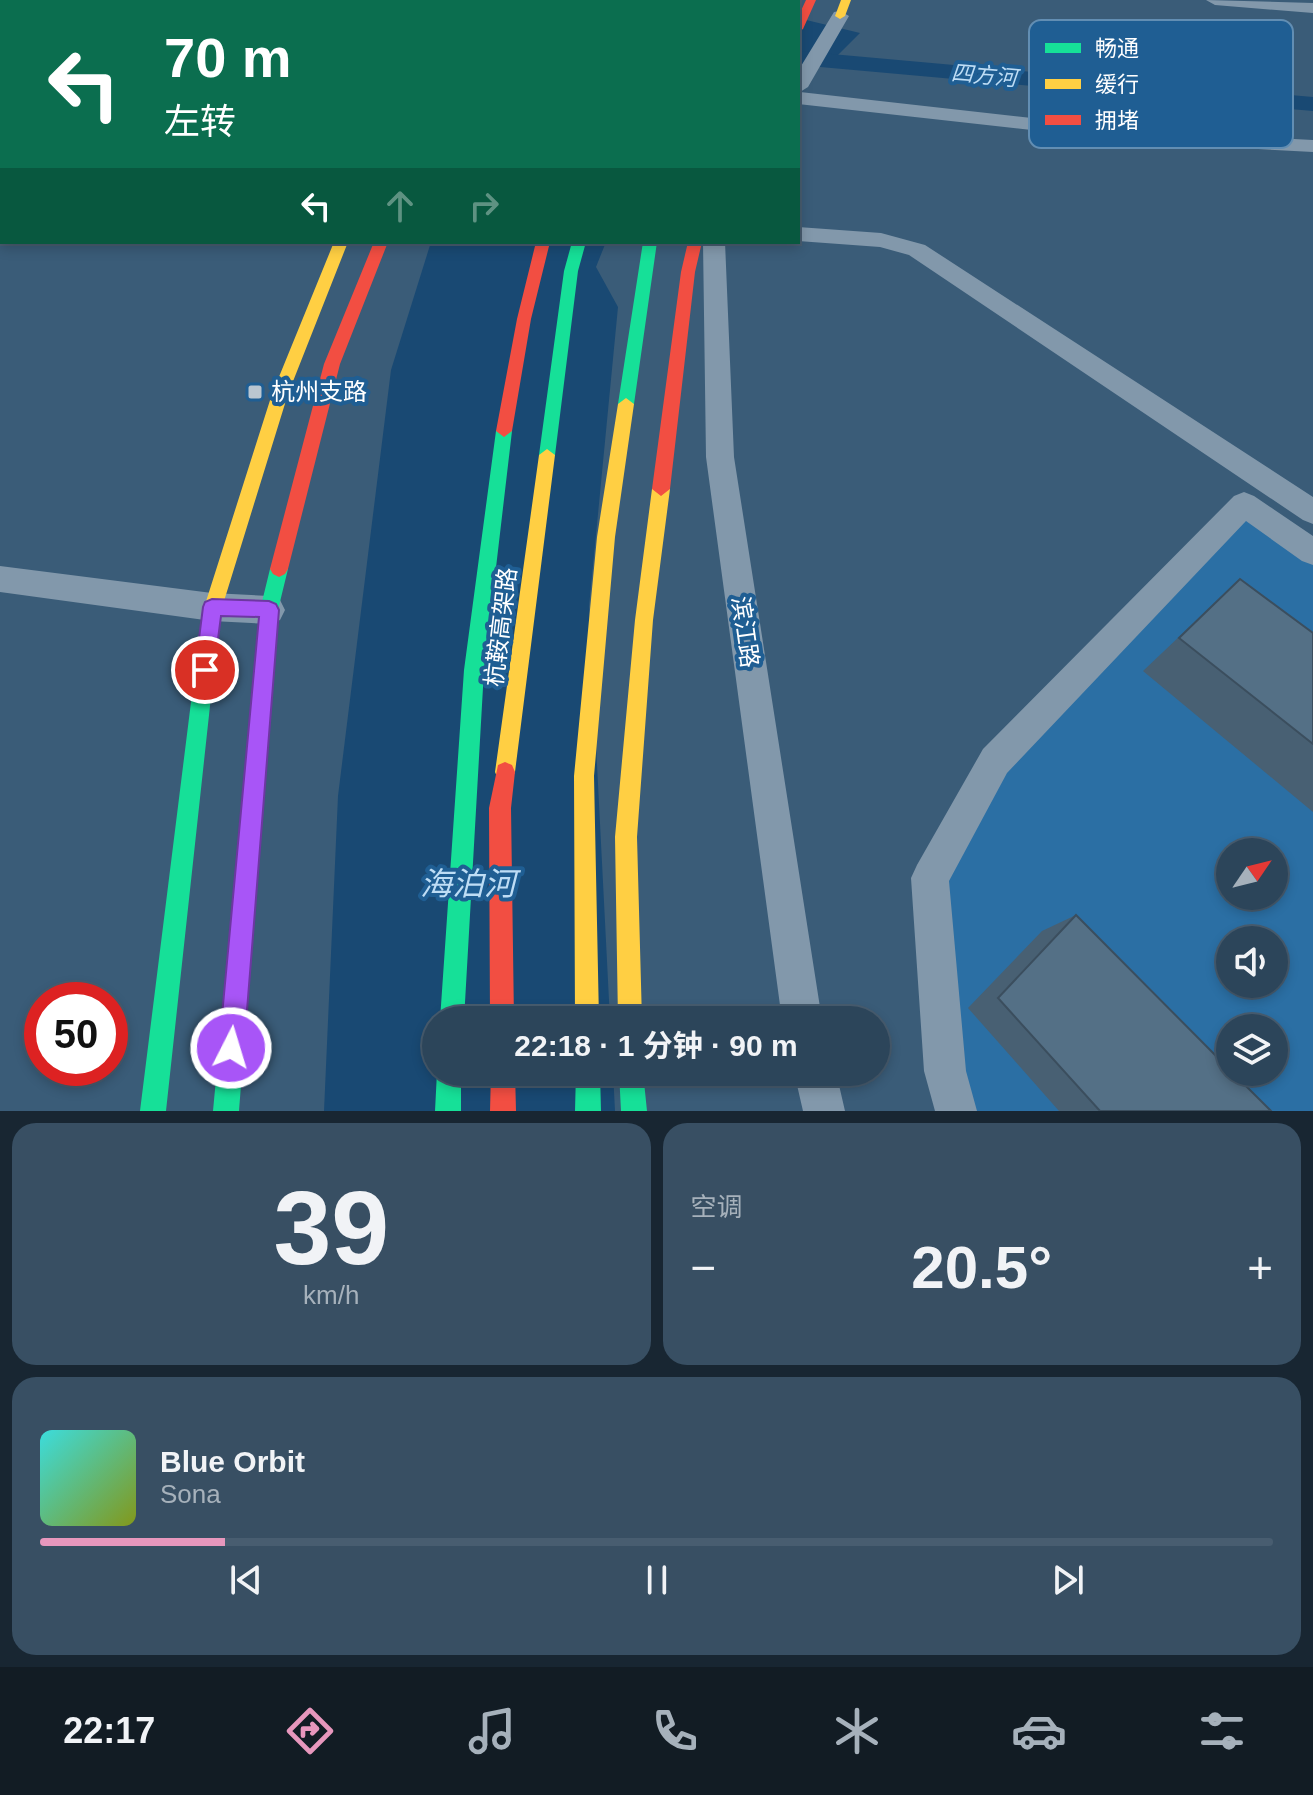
<!DOCTYPE html>
<html lang="zh">
<head>
<meta charset="utf-8">
<style>
	:root { --surface:#2c455a; --page:#384f63; --text:#f1f3f6; --muted:#a6b1bb; --line:#485d70; --accent:#e797bd }
	body { margin:0; font-family:Arial,"Noto Sans SC",sans-serif; background:var(--page); color:var(--text); height:100vh; display:flex; flex-direction:column; font-size:30px; white-space:nowrap }
	* { box-sizing:border-box; margin:0 }
	p { font-size:26px; color:var(--muted) }
	.icon { flex:none; width:44px; height:44px; fill:none; stroke:currentColor; stroke-width:2; stroke-linecap:round; stroke-linejoin:round }
	.map { position:relative; height:1111px; overflow:hidden }
	.details { display:flex; flex-direction:column; gap:12px; padding:12px; background:#182632; flex:1 }
	.details>* { flex:none }
	.guide { position:absolute; left:0px; top:0px; width:800px; height:244px; box-shadow:0 4px 12px #0003,0 0 0 2px var(--line); background:#0b6e4f; color:#fff; overflow:hidden }
	.needle { width:52px; rotate:55deg }
	.tools { position:absolute; left:1216px; top:838px; display:grid; gap:16px }
	.tools a { display:grid; place-items:center; width:72px; height:72px; border-radius:50%; background:var(--surface); box-shadow:0 4px 12px #0003,0 0 0 2px var(--line); font-size:40px }
	.speed { position:absolute; left:24px; top:982px; display:flex; gap:16px; font-size:40px; font-weight:700; text-align:center }
	.speed>* { display:grid; place-content:center; width:104px; height:104px; border-radius:50%; background:var(--surface); box-shadow:0 4px 12px #0003,0 0 0 2px var(--line); line-height:1 }
	.speed .limit { border:12px solid #d22; background:#fff; color:#111 }
	.pin { position:absolute; display:grid; place-items:center; width:68px; height:68px; color:#fff; margin:-34px; border:4px solid #fff; border-radius:50%; box-shadow:0 2px 8px #0007 }
	.me { position:absolute; width:88px; margin:-44px; rotate:5deg; stroke-linejoin:round; filter:drop-shadow(0 0 6px #0008) }
	.turn { display:flex; align-items:center; gap:28px; height:168px; padding:0 32px; font-size:36px }
	.turn .icon { width:104px; height:104px; stroke-width:2.5 }
	.turn b { display:block; font-size:56px; line-height:68px }
	.lanes { display:flex; align-items:center; height:76px; padding:0 32px; background:#0003; justify-content:center; gap:40px; direction:ltr }
	.lanes .off { opacity:.35 }
	.big { font-size:60px; font-weight:700; line-height:1.1 }
	.details .widget { flex:1; display:flex; flex-direction:column; justify-content:center; gap:12px; min-width:0; padding:0 28px; border-radius:24px; background:var(--page) }
	.details .dial { align-items:center; gap:0 }
	.dial b { font-size:104px; line-height:1 }
	.song { display:flex; align-items:center; gap:24px }
	.cover { width:96px; height:96px; border-radius:12px; background:linear-gradient(135deg,hsl(180 70% 55%),hsl(70 70% 35%)) }
	.played { height:8px; border-radius:4px; background:linear-gradient(90deg,var(--accent) 15%,var(--line) 15%) }
	.keys { display:flex; justify-content:space-around; direction:ltr }
	.heat { display:flex; justify-content:space-between; align-items:center; font-size:44px; direction:ltr }
	.details .tiles { flex:1; display:grid; gap:12px; grid-template-columns:1fr 1fr }
	.widget:last-child { grid-column:span 2 }
	.trip { position:absolute; left:422px; top:1006px; width:468px; height:80px; border-radius:40px; background:var(--surface); box-shadow:0 4px 12px #0003,0 0 0 2px var(--line); font-weight:700; line-height:80px; text-align:center }
	.tab-bar { display:flex; height:128px; justify-content:space-around; align-items:center; background:#121c24; color:var(--muted) }
	.tab-bar .icon { width:56px; height:56px }
	.tab-bar .selected { color:var(--accent) }
	.tab-bar b { font-size:36px; color:var(--text) }
	.map>svg:first-child { display:block }
	.green { fill:#2b6fa4; fill-rule:evenodd }
	.water { fill:#194973 }
	.lines { fill:none; stroke-linecap:round; stroke-linejoin:round }
	.canal { fill:#194973; fill-rule:evenodd }
	.street { fill:#8298ab; fill-rule:evenodd }
	.fast { fill:#16e098; fill-rule:evenodd }
	.slow { fill:#ffcf43; fill-rule:evenodd }
	.jam { fill:#f24e42; fill-rule:evenodd }
	.wall { fill:#486073 }
	.building { fill:#547086; stroke:#3b4e5e; stroke-width:2 }
	.route { fill:#a855f7; stroke:#6d37a1; stroke-width:2 }
	.poi-dot { fill:#bac6d0; stroke:#1f5e93; stroke-width:3 }
	.labels { text-anchor:middle; stroke-width:8; stroke-linejoin:round; paint-order:stroke }
	.far-water-label { font-size:22px; font-style:italic; fill:#beddf5; stroke:#1f5e93 }
	.poi-label { font-size:24px; fill:#fff; stroke:#1f5e93; text-anchor:start }
	.street-label { font-size:24px; fill:#fff; stroke:#1f5e93 }
	.near-water-label { font-size:32px; font-style:italic; fill:#beddf5; stroke:#1f5e93 }
	.key { fill:#1f5e93; stroke:#628eb3; stroke-width:2 }
	.key-label { font-size:22px; fill:#fff }
</style>
</head>
<body>
<div class="map">
<svg width="1313" height="1111" viewBox="0 0 1313 1111">
	<rect width="100%" height="100%" fill="#3a5c78"/>
	<path class="green" d="M 1249,514 L 1313,555 L 1313,1111 L 958,1111 L 930,878 L 995,761 ZM 1230,852 L 1274,852 L 1274,896 L 1230,896 ZM 1230,940 L 1274,940 L 1274,984 L 1230,984 ZM 1230,1028 L 1274,1028 L 1274,1072 L 1230,1072 Z"/>
	<path class="water" d="M 798,18 L 860,33 L 832,61 L 798,74 Z
		M 431,242 L 606,242 L 596,267 L 618,307 L 589,607 L 610,1020 L 436,1020 L 436,1072 L 613,1072 L 615,1111 L 324,1111 L 338,796 L 391,370 Z"/>
	<g class="lines">
		<path class="canal" d="M 798,51 L 1313,97 L 1313,111 L 798,65 Z"/>
		<path class="street" d="M 1206,0 L 1313,3 L 1313,13 L 1215,5 Z
			M 840,11 L 849,16 L 808,87 L 800,92 L 1148,131 L 1313,140 L 1313,152 L 1148,143 L 798,104 L 798,71 L 834,12 Z
			M 798,227 L 881,233 L 925,245 L 1313,497 L 1313,524 L 1303,520 L 909,255 L 880,247 L 798,241 Z
			M 703,242 L 725,242 L 734,457 L 822,1020 L 782,1020 L 706,457 Z
			M 1244,492 L 1254,496 L 1313,536 L 1313,565 L 1302,561 L 1246,521 L 1007,773 L 949,881 L 966,1071 L 977,1111 L 935,1111 L 924,1071 L 911,878 L 917,865 L 983,749 L 1234,496 Z
			M 0,566 L 212,593 L 269,596 L 280,600 L 285,610 L 280,620 L 269,624 L 212,621 L 0,592 Z
			M 794,1072 L 836,1072 L 845,1111 L 803,1111 Z"/>
		<path class="fast" d="M 572,242 L 586,242 L 578,271 L 555,455 L 547,461 L 539,455 L 564,271 Z
			M 643,242 L 657,242 L 634,404 L 626,410 L 618,404 Z
			M 504,425 L 512,431 L 484,670 L 464,1020 L 440,1020 L 464,670 L 496,431 Z
			M 279,561 L 285,564 L 288,569 L 278,610 L 239,1111 L 213,1111 L 260,610 L 270,569 L 273,564 Z
			M 211,606 L 218,608 L 220,614 L 166,1111 L 140,1111 L 202,614 L 204,608 Z
			M 437,1072 L 461,1072 L 461,1111 L 435,1111 Z
			M 576,1072 L 600,1072 L 601,1111 L 575,1111 Z
			M 619,1072 L 643,1072 L 647,1111 L 621,1111 Z"/>
		<path class="slow" d="M 600,0 L 610,0 L 611,2 L 601,2 Z
			M 841,0 L 851,0 L 845,16 L 840,19 L 835,16 Z
			M 334,242 L 348,242 L 288,394 L 220,614 L 218,620 L 211,622 L 204,620 L 202,614 L 272,394 Z
			M 626,398 L 634,404 L 615,537 L 594,776 L 599,1020 L 575,1020 L 574,776 L 597,537 L 618,404 Z
			M 547,449 L 555,455 L 515,772 L 512,779 L 505,782 L 498,779 L 495,772 L 539,455 Z
			M 661,482 L 670,489 L 653,620 L 637,837 L 642,1020 L 618,1020 L 615,837 L 635,620 L 652,489 Z"/>
		<path class="jam" d="M 641,0 L 651,0 L 651,2 L 641,2 Z
			M 806,0 L 816,0 L 803,29 L 798,32 L 798,17 Z
			M 374,242 L 388,242 L 340,364 L 288,569 L 285,574 L 279,577 L 273,574 L 270,569 L 324,364 Z
			M 536,242 L 550,242 L 531,319 L 512,431 L 504,437 L 496,431 L 517,319 Z
			M 688,242 L 702,242 L 695,272 L 670,489 L 661,496 L 652,489 L 681,272 Z
			M 505,762 L 512,765 L 515,772 L 511,808 L 514,1020 L 490,1020 L 489,808 L 498,765 Z
			M 491,1072 L 515,1072 L 516,1111 L 490,1111 Z"/>
	</g>
	<path class="wall" d="M 1240,579 L 1313,633 L 1313,812 L 1143,671 Z
		M 1076,915 L 1271,1111 L 1059,1111 L 968,1008 L 1042,931 Z"/>
	<path class="building" d="M 1240,579 L 1313,633 L 1313,744 L 1179,638 Z
		M 1076,915 L 1230,1070 L 1230,1072 L 1232,1072 L 1271,1111 L 1100,1111 L 998,998 Z"/>
	<path class="route" d="M 212,599 L 269,601 L 276,604 L 279,610 L 244,1048 L 240,1057 L 231,1061 L 222,1057 L 219,1048 L 259,617 L 221,616 L 214,670 L 212,677 L 205,679 L 198,677 L 195,670 L 203,607 L 205,602 Z"/>
	<rect class="poi-dot" x="247" y="384" width="16" height="16" rx="4"/>
	<g class="labels">
		<g class="far-water-label">
			<text transform="translate(984 75) rotate(5)" y="8">四方河</text>
		</g>
		<g class="poi-label">
			<text x="271" y="400">杭州支路</text>
		</g>
		<g class="street-label">
			<text transform="translate(501 627) rotate(-83)" y="8">杭鞍高架路</text>
			<text transform="translate(745 632) rotate(82)" y="8">滨江路</text>
		</g>
		<g class="near-water-label">
			<text x="468" y="895">海泊河</text>
		</g>
	</g>
	<rect x="1029" y="20" width="264" height="128" rx="12" class="key"/>
	<rect x="1045" y="43" width="36" height="10" fill="#16e098"/>
	<rect x="1045" y="79" width="36" height="10" fill="#ffcf43"/>
	<rect x="1045" y="115" width="36" height="10" fill="#f24e42"/>
	<g class="key-label">
		<text x="1095" y="56">畅通</text>
		<text x="1095" y="92">缓行</text>
		<text x="1095" y="128">拥堵</text>
	</g>
</svg>
<div class="tools">
<a><svg class="needle" viewBox="-14 -14 28 28"><path d="M0-13l5 13h-10z" fill="#e53935"/><path d="M0 13l5-13h-10z" fill="#a6b1bb"/></svg></a>
<a><svg class="icon" aria-label="sound" viewBox="0 0 24 24"><path d="M4 9h4l5-4v14l-5-4H4zM17 9q2 3 0 6"/></svg></a>
<a><svg class="icon" aria-label="layers" viewBox="0 0 24 24"><path d="M12 4l9 5-9 5-9-5zM3 14l9 5 9-5"/></svg></a>
</div>
<div class="speed"><div class="limit">50</div></div>
<div class="pin" style="left:205px;top:670px;background:#d93025"><svg class="icon" aria-label="arrive" viewBox="0 0 24 24"><path d="M6 21V4h12l-3 4 3 4H6"/></svg></div>
<svg class="me" style="left:231px;top:1048px" viewBox="-20 -20 40 40"><circle r="17" fill="#a855f7" stroke="#fff" stroke-width="3"/><path d="M0-11L8 9 0 5-8 9z" fill="#fff"/></svg>
<div class="trip">22:18 · 1 分钟 · 90 m</div>
<div class="guide">
<div class="turn"><svg class="icon" aria-label="left" viewBox="0 0 24 24"><path d="M17 20v-9H6M10 6l-5 5 5 5"/></svg><div><b>70 m</b>左转</div></div>
<div class="lanes"><svg class="icon" aria-label="left" viewBox="0 0 24 24"><path d="M17 20v-9H6M10 6l-5 5 5 5"/></svg><svg class="icon off" aria-label="ahead" viewBox="0 0 24 24"><path d="M12 20V5M6 11l6-6 6 6"/></svg><svg class="icon off" aria-label="right" viewBox="0 0 24 24"><path d="M7 20v-9h11M14 6l5 5-5 5"/></svg></div>
</div>
</div>
<section class="details">
<div class="tiles">
<div class="widget dial"><b>39</b><p>km/h</p></div>
<div class="widget"><p>空调</p>
<div class="heat"><a>−</a><b class="big">20.5°</b><a>+</a></div>
</div>
<div class="widget">
<div class="song"><i class="cover"></i><div><b>Blue Orbit</b><p>Sona</p></div></div>
<div class="played"></div>
<div class="keys"><svg class="icon" aria-label="previous" viewBox="0 0 24 24"><path d="M18 5L8 12l10 7zM5 5v14"/></svg><svg class="icon" aria-label="pause" viewBox="0 0 24 24"><path d="M8 5v14M16 5v14"/></svg><svg class="icon" aria-label="next" viewBox="0 0 24 24"><path d="M6 5l10 7-10 7zM19 5v14"/></svg></div>
</div>
</div>
</section>
<nav class="tab-bar">
<b>22:17</b>
<svg class="icon selected" aria-label="directions" viewBox="0 0 24 24"><path d="M12 3l9 9-9 9-9-9zM9 14v-3h6M13 9l2 2-2 2"/></svg>
<svg class="icon" aria-label="music" viewBox="0 0 24 24"><path d="M9 18V5l10-2v13"/><circle cx="6" cy="18" r="3"/><circle cx="16" cy="16" r="3"/></svg>
<svg class="icon" aria-label="phone" viewBox="0 0 24 24"><path d="M5 4h4l2 5-3 2q2 4 5 5l2-3 5 2v4C11 20 4 13 5 4z"/></svg>
<svg class="icon" aria-label="climate" viewBox="0 0 24 24"><path d="M12 3v18M4 7l16 10M4 17L20 7"/></svg>
<svg class="icon" aria-label="car" viewBox="0 0 24 24"><path d="M5 17H2v-5l4-1 3-4h7l3 4 3 1v5h-3M9 17h6M6 11h13"/><circle cx="7" cy="17" r="2"/><circle cx="17" cy="17" r="2"/></svg>
<svg class="icon" aria-label="filters" viewBox="0 0 24 24"><path d="M4 7h16M4 17h16"/><circle cx="9" cy="7" r="2"/><circle cx="15" cy="17" r="2"/></svg>
</nav>
</body>
</html>
